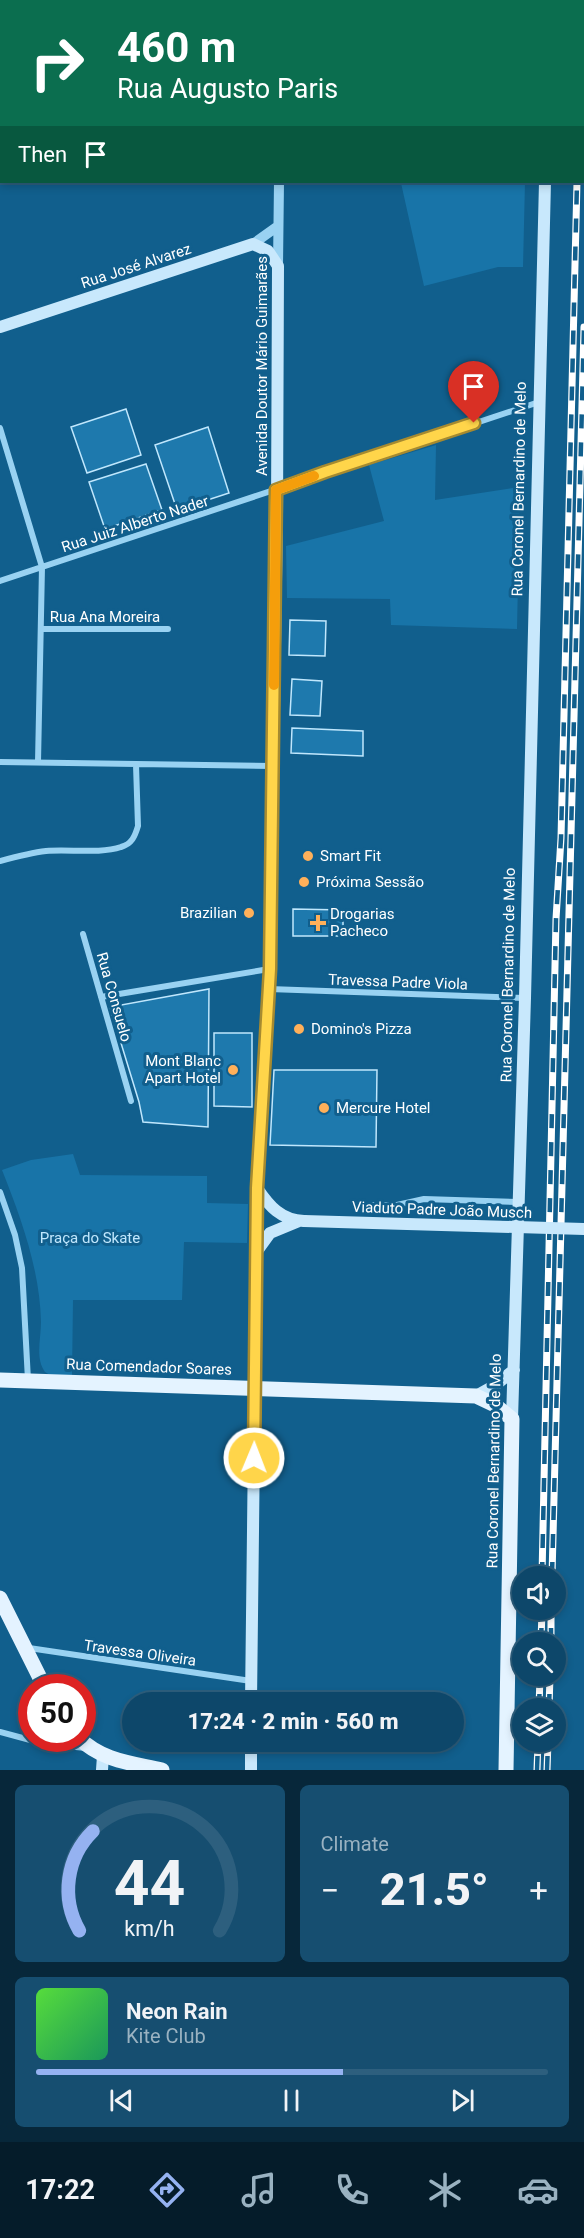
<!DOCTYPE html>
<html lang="en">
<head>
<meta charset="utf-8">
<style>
	:root { --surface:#0d476a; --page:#164e70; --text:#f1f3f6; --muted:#9ab2c1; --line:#2d5f7e; --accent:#95b2f1 }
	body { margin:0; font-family:Roboto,sans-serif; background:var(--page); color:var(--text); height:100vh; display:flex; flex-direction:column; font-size:22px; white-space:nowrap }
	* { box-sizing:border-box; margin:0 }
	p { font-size:20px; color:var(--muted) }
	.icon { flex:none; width:33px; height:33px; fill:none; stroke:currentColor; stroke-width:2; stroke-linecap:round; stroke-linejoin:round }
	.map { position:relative; height:1770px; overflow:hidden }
	.drawer { display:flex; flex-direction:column; gap:15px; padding:15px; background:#07273a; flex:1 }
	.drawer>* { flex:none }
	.guide { position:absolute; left:0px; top:0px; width:585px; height:183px; box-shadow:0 3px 9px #0003,0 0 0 2px var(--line); background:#0b6e4f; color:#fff; overflow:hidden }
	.buttons { position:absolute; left:512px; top:1566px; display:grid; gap:12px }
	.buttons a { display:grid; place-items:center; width:54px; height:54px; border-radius:50%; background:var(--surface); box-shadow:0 3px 9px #0003,0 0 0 2px var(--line); font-size:30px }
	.speed { position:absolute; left:18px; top:1674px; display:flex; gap:12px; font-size:30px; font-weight:700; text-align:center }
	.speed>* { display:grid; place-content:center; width:78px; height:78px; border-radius:50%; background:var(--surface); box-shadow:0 3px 9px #0003,0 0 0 2px var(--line); line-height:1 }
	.speed .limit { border:9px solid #d22; background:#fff; color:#111 }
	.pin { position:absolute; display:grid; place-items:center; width:51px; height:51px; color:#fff; margin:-62px -26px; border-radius:50% 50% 50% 0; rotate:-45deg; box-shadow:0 0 6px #0007 }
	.pin .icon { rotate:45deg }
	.me { position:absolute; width:66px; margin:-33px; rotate:1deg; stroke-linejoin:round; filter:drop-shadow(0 0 4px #0008) }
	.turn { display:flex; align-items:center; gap:21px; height:126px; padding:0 18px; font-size:27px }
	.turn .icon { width:78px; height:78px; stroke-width:2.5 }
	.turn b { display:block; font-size:42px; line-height:51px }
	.then { display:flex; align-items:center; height:57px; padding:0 18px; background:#0003; gap:12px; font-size:22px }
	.big { font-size:45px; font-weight:800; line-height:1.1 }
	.drawer .card { flex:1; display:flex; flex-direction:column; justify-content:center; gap:9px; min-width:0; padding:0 21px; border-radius:9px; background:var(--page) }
	.drawer .dial { align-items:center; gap:0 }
	.dial svg { height:156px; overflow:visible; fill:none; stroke:var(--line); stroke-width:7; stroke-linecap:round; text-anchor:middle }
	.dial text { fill:var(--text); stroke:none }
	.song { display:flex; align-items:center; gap:18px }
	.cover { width:72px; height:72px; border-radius:9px; background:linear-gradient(135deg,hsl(110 70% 55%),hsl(150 70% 35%)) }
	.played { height:6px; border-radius:3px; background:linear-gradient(90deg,var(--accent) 60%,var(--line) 60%) }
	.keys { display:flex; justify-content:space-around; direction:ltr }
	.heat { display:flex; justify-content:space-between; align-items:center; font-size:33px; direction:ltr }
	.drawer .tiles { flex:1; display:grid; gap:15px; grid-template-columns:1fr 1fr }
	.card:last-child { grid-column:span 2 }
	.trip { position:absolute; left:122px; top:1692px; width:342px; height:60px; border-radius:30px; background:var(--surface); box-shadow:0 3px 9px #0003,0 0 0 2px var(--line); font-weight:800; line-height:60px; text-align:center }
	.tabs { display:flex; height:96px; justify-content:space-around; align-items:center; background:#051c2a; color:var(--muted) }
	.tabs .icon { width:42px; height:42px }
	.tabs .on { color:var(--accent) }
	.tabs b { font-size:27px; color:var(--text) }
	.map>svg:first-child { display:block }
	.green { fill:#1874a8 }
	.building { fill:#1e79ad; stroke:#c0e7fd; stroke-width:1.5 }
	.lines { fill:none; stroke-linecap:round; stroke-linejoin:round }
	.minor { stroke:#99d2f2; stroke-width:6 }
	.tertiary { stroke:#99d2f2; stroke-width:10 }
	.secondary { stroke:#c8e8fc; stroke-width:12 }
	.primary { stroke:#e4f3ff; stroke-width:15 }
	.rail-casing { stroke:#fff; stroke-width:7 }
	.rail { stroke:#115f8d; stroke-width:4.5; stroke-dasharray:14; stroke-linecap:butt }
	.secondary-bridge { stroke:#c8e8fc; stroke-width:12 }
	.route-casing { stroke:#a68a30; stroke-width:15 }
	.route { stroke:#ffd54a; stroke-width:10 }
	.slow { stroke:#f59e0b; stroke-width:10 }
	.poi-dot { fill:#ffb05a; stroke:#115f8d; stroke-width:2 }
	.labels { text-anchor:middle; stroke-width:6; stroke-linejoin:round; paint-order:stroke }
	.street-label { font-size:15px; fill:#fff; stroke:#115f8d }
	.poi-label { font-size:15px; fill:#fff; stroke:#115f8d; text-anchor:start }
	.park-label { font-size:15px; fill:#c0e7fd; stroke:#115f8d }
</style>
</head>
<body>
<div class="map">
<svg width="584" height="1770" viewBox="0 0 584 1770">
	<rect width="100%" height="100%" fill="#115f8d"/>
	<path class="green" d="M 407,182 L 525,182 L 523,267 L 498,267 L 424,286 L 401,183 Z
		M 436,445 L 435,500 L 520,487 L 517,629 L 391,625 L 390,599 L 287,598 L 286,546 L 384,521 L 369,465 Z
		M 73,1154 L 80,1175 L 207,1176 L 207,1203 L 248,1204 L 247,1243 L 184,1242 L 182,1300 L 73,1300 L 72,1375 L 50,1375 L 45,1372 C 35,1358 41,1339 41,1322 C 40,1270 21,1218 2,1170 L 31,1160 Z"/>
	<path class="building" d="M 126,409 L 141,455 L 87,473 L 71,427 Z
		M 208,427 L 229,493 L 177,510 L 155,445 Z
		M 146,464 L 162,510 L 105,529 L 89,482 Z
		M 290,620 L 326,621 L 325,656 L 289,655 Z
		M 292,679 L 322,681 L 320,716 L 290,715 Z
		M 292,728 L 363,731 L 363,756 L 291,753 Z
		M 293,909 L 343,910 L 343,936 L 293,936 Z
		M 209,989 L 208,1127 L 143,1122 L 139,1102 L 110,1007 Z
		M 214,1033 L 252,1033 L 252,1107 L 214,1106 Z
		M 274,1070 L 377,1070 L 376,1147 L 270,1145 Z"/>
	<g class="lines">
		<path class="minor" d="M 9,0 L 10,2
			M 199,0 L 200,2
			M 0,428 L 42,567 L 38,762
			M 0,581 L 539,402
			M 41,629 L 168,629
			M 0,762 L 273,766
			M 0,861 C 15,857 30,853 46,851 C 69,849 100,854 121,847 C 132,844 135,836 138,826 L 136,765
			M 83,934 L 131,1101
			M 269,989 L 525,998
			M 101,997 L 269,969
			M 0,1192 L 15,1235 L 22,1268 L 28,1380
			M 366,1205 L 397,1205 L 424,1199 L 519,1202
			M 29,1648 L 251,1681
			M 0,1732 L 45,1744 L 86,1748"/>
		<path class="tertiary" d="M 285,2 L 285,0
			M 253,244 L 278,226
			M 278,266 L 279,182"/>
		<path class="secondary" d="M 548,0 L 548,2
			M 0,327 L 253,244 L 268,251 L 278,266 L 277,517 L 270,969 L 257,1188 L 251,1702
			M 257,1188 C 269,1206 281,1220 304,1221
			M 257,1251 L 270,1233 L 299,1221
			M 476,1396 L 494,1386 L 514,1370
			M 512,1419 L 525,998 L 545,182
			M 251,1742 L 251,1770
			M 102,1770 L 103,1756"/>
		<path class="primary" d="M 0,1380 L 476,1396 L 495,1405 L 512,1419 L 506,1770
			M 0,1598 L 45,1688
			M 79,1738 C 102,1761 132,1763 162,1770"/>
		<defs>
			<path id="rail" d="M 583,2 L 584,0
				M 542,1576 L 556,919 L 561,838 L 577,182
				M 552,1576 L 584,327
				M 541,1642 L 542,1610
				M 551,1642 L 551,1610
				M 539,1708 L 540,1676
				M 549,1708 L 550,1676
				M 537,1770 L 538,1742
				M 547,1770 L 548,1742"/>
		</defs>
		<use href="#rail" class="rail-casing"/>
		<use href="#rail" class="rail"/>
		<path class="secondary-bridge" d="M 304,1221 L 584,1229"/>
	</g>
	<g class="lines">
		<defs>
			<path id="route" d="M 254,1458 L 257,1188 L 270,969 L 276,490 L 325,472 L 474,423"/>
		</defs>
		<use href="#route" class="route-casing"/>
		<use href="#route" class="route"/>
		<path class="slow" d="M 274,685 L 276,490 L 314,476"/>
	</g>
	<g class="poi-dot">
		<circle cx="308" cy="856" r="6"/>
		<circle cx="304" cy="882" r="6"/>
		<circle cx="249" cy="913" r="6"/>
		<path d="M315 914h6v6h6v6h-6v6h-6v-6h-6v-6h6z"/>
		<circle cx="299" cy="1029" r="6"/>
		<circle cx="233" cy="1070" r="6"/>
		<circle cx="324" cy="1108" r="6"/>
	</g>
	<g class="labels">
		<g class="street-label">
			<text transform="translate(136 266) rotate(-18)" y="5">Rua José Alvarez</text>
			<text transform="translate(262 366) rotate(-90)" y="5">Avenida Doutor Mário Guimarães</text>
			<text transform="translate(519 489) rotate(-89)" y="5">Rua Coronel Bernardino de Melo</text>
			<text transform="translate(135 524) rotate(-18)" y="5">Rua Juiz Alberto Nader</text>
			<text x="105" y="622">Rua Ana Moreira</text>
			<text transform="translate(508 975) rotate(-89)" y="5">Rua Coronel Bernardino de Melo</text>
			<text transform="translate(398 982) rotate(2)" y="5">Travessa Padre Viola</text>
			<text transform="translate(114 997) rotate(74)" y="5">Rua Consuelo</text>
			<text transform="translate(442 1210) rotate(2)" y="5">Viaduto Padre João Musch</text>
			<text transform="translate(149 1367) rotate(2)" y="5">Rua Comendador Soares</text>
			<text transform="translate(494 1461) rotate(-89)" y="5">Rua Coronel Bernardino de Melo</text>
			<text transform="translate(140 1653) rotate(8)" y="5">Travessa Oliveira</text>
		</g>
		<g class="poi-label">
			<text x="320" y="861">Smart Fit</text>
			<text x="316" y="887">Próxima Sessão</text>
			<text x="237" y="918" text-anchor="end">Brazilian</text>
			<text x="330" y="919">Drogarias<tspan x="330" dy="17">Pacheco</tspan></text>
			<text x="311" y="1034">Domino's Pizza</text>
			<text x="221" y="1066" text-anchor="end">Mont Blanc<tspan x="221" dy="17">Apart Hotel</tspan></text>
			<text x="336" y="1113">Mercure Hotel</text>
		</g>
		<g class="park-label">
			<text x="90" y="1243">Praça do Skate</text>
		</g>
	</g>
</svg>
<div class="buttons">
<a><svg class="icon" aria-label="sound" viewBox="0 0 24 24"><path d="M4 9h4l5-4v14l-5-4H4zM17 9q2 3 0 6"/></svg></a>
<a><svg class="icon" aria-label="search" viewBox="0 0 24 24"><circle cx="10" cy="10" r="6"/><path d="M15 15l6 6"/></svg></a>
<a><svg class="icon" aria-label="layers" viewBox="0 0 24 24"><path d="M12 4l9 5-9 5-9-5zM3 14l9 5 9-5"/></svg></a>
</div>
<div class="speed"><div class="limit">50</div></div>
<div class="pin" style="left:474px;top:423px;background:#d93025"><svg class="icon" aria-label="arrive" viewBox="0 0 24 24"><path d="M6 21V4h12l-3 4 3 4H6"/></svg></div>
<svg class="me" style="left:254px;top:1458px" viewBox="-20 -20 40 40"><circle r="17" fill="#ffd54a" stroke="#fff" stroke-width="3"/><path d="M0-11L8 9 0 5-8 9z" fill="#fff"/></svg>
<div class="trip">17:24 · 2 min · 560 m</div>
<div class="guide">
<div class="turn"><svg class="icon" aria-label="right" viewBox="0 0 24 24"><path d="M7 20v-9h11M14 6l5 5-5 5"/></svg><div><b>460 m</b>Rua Augusto Paris</div></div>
<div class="then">Then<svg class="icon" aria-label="arrive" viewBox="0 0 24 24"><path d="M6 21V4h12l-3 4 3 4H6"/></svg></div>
</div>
</div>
<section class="drawer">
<div class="tiles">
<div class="card dial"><svg viewBox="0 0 100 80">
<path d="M14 69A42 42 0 1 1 86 69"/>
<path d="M14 69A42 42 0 0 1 21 18" stroke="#95b2f1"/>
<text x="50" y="56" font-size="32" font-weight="700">44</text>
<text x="50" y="72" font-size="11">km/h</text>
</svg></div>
<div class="card"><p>Climate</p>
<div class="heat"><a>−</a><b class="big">21.5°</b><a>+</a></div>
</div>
<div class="card">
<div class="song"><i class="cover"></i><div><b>Neon Rain</b><p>Kite Club</p></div></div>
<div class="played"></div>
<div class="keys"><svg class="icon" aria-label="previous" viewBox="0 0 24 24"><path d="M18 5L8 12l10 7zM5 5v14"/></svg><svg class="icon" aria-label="pause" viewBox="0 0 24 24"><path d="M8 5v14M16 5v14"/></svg><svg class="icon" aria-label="next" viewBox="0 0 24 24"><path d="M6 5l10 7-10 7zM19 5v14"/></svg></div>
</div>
</div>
</section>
<nav class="tabs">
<b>17:22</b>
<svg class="icon on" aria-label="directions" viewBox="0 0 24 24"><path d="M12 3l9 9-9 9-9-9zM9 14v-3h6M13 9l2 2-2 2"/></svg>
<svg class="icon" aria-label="music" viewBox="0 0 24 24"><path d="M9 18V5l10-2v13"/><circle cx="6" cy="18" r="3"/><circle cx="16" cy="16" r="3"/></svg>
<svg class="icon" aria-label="phone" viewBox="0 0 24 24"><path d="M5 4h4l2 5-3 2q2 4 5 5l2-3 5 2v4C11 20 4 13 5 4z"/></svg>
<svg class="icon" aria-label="climate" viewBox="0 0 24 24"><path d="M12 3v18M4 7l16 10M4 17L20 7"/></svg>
<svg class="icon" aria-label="car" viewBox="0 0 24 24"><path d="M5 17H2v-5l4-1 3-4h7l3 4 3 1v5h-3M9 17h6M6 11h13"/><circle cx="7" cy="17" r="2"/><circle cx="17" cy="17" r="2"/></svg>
</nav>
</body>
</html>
